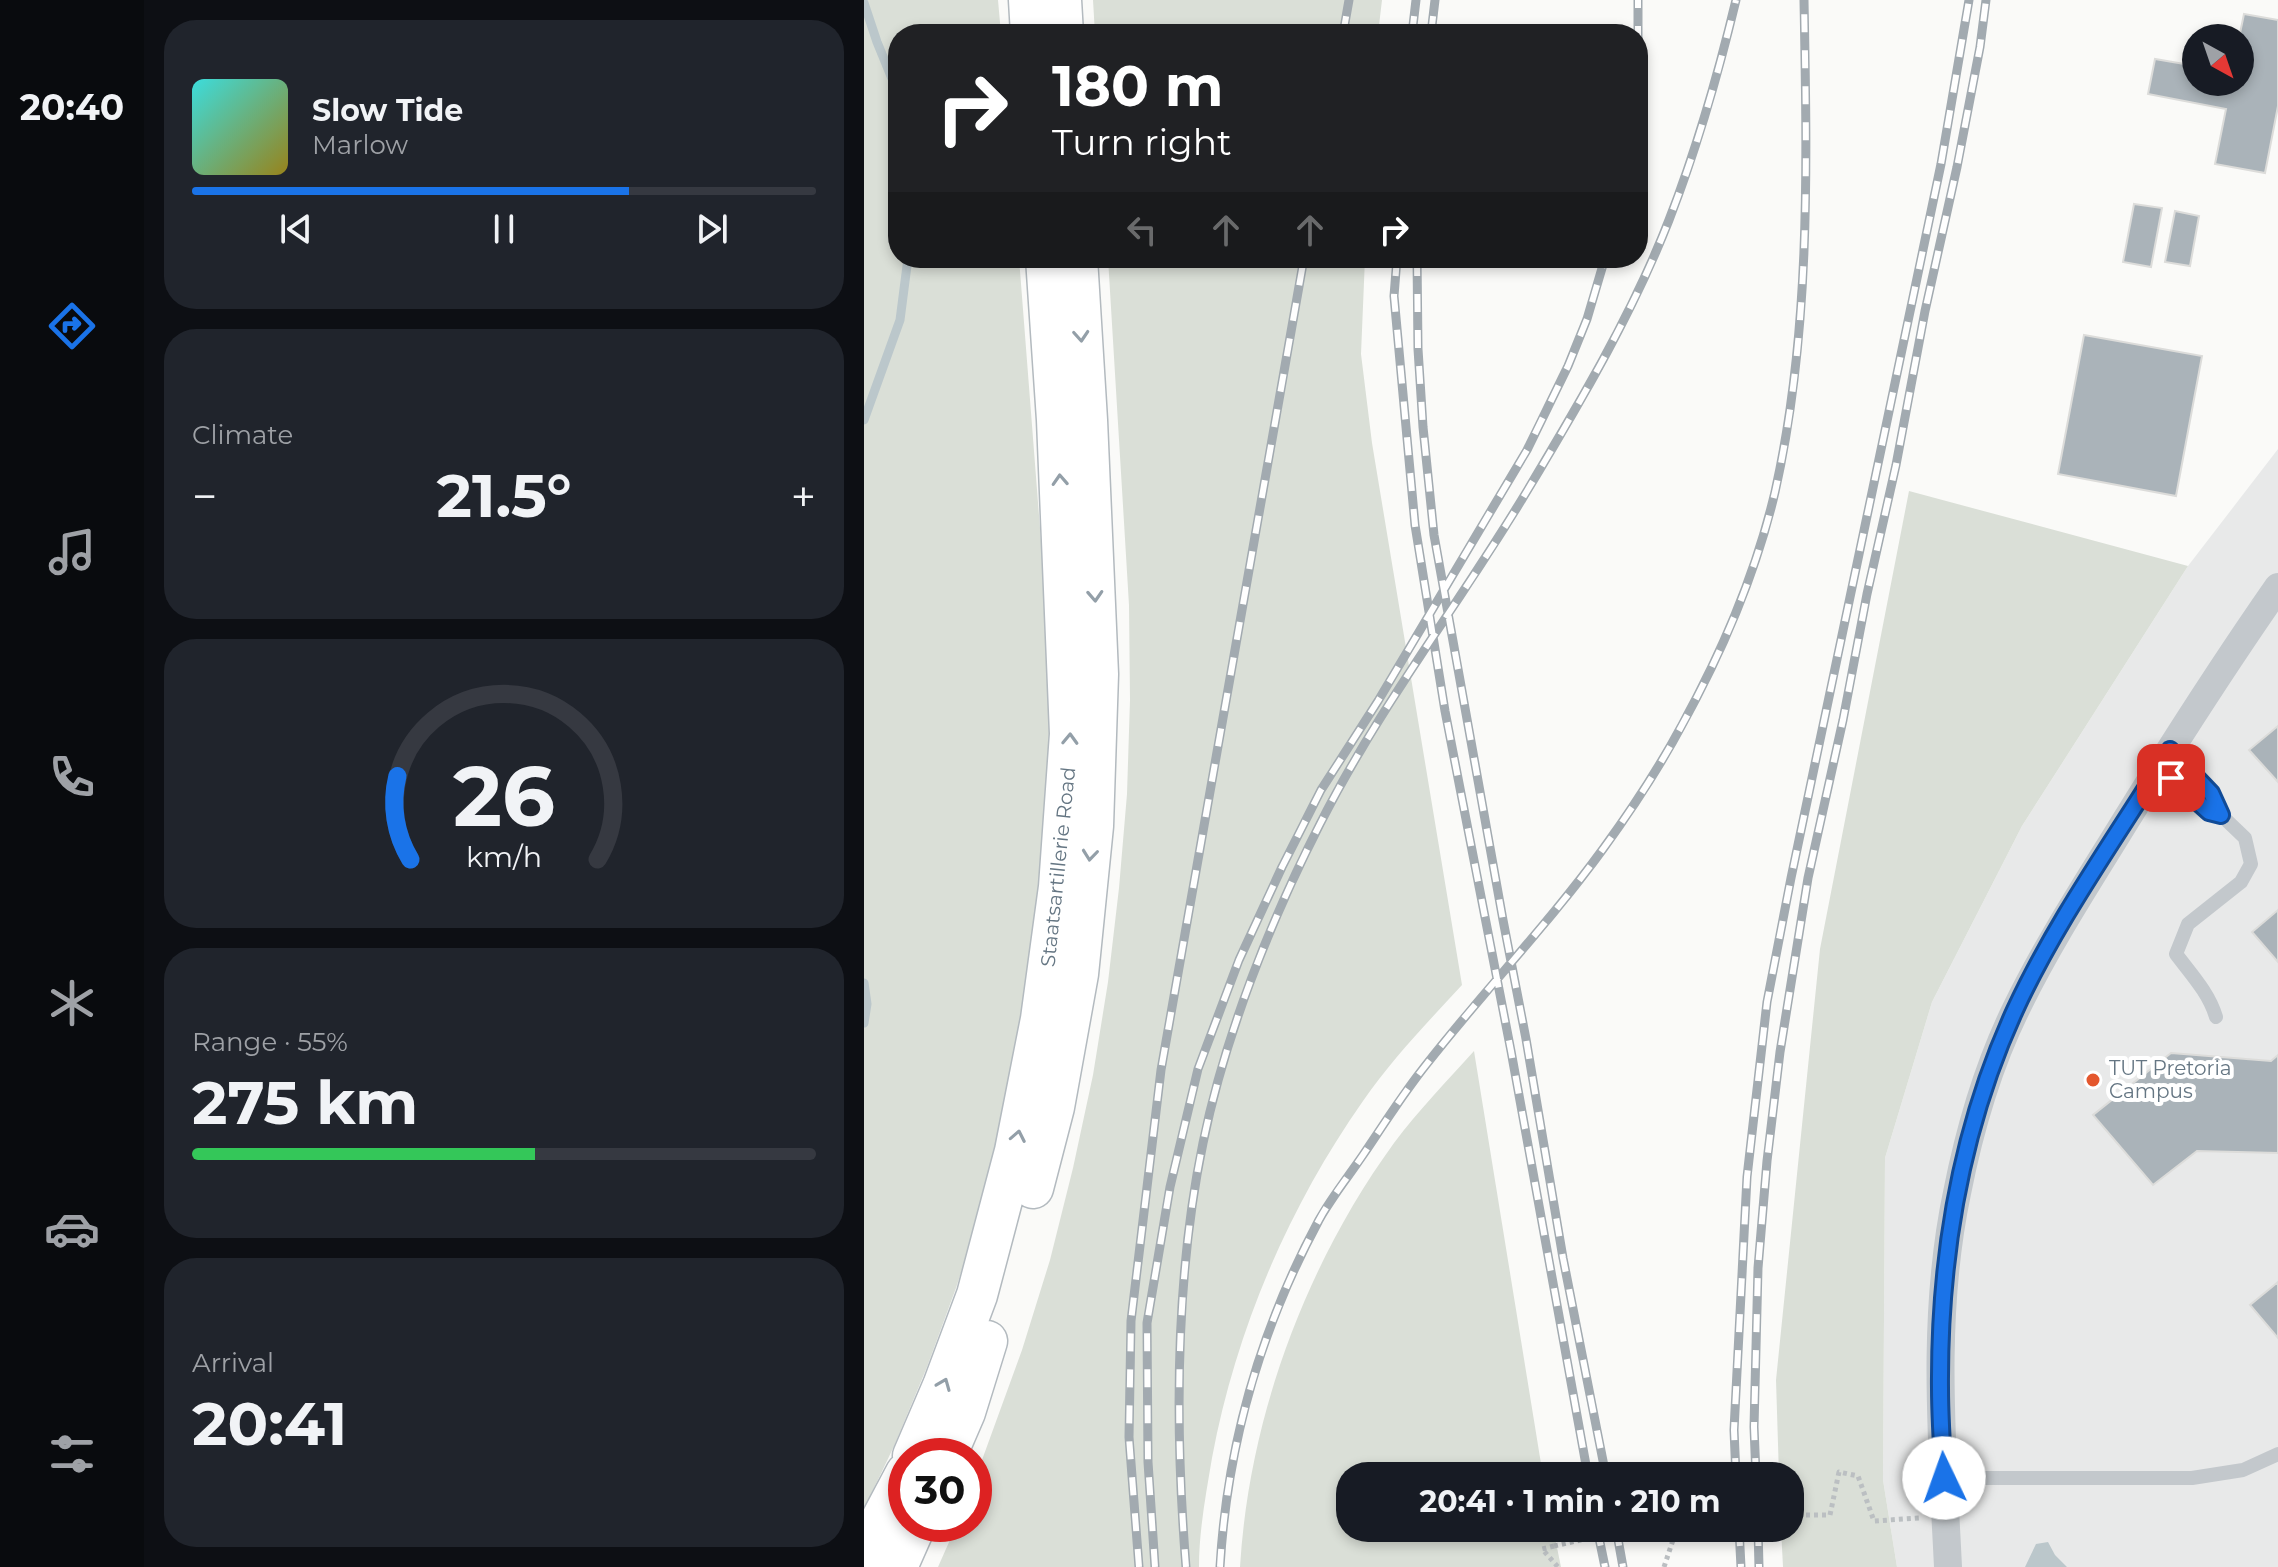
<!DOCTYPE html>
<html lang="en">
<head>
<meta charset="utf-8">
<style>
	:root { --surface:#171b24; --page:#20242c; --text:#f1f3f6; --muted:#9ea1a6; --line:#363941; --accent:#1a73e8 }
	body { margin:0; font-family:Montserrat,sans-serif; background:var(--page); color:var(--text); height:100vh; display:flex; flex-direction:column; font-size:30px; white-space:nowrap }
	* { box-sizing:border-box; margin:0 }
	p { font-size:26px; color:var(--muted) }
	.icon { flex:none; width:44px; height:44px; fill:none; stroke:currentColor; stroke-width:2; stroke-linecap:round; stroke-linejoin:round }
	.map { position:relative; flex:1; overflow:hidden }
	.side { display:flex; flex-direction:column; gap:20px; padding:20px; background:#0d0f14; width:720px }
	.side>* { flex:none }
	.banner { position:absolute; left:24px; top:24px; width:760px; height:244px; border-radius:32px; box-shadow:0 4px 12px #0003; background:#202124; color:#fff; overflow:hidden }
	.needle { width:52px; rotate:140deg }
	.fabs { position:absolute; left:1318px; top:24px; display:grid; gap:16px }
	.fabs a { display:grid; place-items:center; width:72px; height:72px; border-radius:50%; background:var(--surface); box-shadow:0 4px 12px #0003; font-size:40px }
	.speed { position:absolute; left:24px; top:1438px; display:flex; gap:16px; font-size:40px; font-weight:700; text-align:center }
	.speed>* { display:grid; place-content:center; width:104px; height:104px; border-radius:50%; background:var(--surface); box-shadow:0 4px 12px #0003; line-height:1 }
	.speed .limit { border:12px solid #d22; background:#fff; color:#111 }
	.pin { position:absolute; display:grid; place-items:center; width:68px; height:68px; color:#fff; margin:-34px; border-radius:16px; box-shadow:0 4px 12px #0006 }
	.me { position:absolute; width:88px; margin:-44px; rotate:357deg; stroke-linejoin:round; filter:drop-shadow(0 0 6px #0008) }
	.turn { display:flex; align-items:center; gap:28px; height:168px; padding:0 32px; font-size:36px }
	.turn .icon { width:104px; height:104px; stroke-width:2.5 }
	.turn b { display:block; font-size:56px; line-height:68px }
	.lanes { display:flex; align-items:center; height:76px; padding:0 32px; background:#0003; justify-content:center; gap:40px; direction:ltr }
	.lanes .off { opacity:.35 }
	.big { font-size:60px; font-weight:700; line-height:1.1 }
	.side .widget { flex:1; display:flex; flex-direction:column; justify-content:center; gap:12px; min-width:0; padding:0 28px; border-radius:32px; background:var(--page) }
	.side .dial { align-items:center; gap:0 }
	.dial svg { height:208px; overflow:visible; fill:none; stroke:var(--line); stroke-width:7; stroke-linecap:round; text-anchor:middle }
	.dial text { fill:var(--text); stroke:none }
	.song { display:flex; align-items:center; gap:24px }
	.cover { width:96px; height:96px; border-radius:12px; background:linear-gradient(135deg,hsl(180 70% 55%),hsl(50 70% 35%)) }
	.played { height:8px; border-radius:4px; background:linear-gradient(90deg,var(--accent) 70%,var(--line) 70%) }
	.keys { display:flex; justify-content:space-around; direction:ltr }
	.heat { display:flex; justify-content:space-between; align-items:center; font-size:44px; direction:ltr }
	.charge { height:12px; border-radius:6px; background:linear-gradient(90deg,#34c759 55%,var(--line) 0) }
	.trip { position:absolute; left:472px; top:1462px; width:468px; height:80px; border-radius:32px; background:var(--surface); box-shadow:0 4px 12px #0003; font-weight:700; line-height:80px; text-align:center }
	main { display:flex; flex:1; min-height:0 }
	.tabs { display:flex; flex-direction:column; width:144px; justify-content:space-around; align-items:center; background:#090b0e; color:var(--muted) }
	.tabs .icon { width:56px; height:56px }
	.tabs .active { color:var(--accent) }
	.tabs b { font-size:36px; color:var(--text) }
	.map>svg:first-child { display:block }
	.built { fill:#e8e9e9 }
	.green { fill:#dadfd7 }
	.water { fill:#bbc7cb }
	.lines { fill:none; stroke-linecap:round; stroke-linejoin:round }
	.stream { stroke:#bbc7cb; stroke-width:9 }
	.building { fill:#aab3b9; stroke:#dcdcda; stroke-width:2 }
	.secondary-casing { stroke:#b3babf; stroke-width:43 }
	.path { stroke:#bbbfc2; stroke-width:5; stroke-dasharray:4 4; stroke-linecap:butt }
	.lane { stroke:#c3c8cc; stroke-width:14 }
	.street { stroke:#c3c8cc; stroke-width:28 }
	.secondary { stroke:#fff; stroke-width:40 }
	.rail-casing { stroke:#a2aab0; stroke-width:9 }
	.rail { stroke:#fff; stroke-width:6; stroke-dasharray:18; stroke-linecap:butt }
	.path-bridge { stroke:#bbbfc2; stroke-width:5; stroke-dasharray:4 4; stroke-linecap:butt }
	.oneway { stroke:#939fa8 }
	.route-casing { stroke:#114b97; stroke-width:20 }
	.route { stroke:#1a73e8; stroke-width:14 }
	.poi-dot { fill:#e4572e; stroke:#fff; stroke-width:3 }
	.labels { text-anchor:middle; stroke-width:8; stroke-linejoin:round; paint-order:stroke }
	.street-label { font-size:20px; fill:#657683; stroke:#fff }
	.poi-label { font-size:20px; fill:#657683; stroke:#fff; text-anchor:start }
</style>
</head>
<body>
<main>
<nav class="tabs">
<b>20:40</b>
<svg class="icon active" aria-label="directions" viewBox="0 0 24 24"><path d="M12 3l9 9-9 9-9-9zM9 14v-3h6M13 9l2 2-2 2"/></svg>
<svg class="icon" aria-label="music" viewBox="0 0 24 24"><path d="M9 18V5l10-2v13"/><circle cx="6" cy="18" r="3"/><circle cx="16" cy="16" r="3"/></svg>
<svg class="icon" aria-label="phone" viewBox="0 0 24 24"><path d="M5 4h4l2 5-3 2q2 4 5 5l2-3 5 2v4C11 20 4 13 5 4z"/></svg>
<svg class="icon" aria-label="climate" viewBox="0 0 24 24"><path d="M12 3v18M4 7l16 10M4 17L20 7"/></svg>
<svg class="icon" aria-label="car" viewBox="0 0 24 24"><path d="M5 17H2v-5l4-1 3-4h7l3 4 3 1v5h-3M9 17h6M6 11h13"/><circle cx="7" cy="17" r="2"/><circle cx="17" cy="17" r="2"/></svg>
<svg class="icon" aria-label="filters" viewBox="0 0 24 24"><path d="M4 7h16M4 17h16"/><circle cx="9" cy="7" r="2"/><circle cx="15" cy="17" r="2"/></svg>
</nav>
<section class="side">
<div class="widget">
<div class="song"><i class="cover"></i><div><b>Slow Tide</b><p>Marlow</p></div></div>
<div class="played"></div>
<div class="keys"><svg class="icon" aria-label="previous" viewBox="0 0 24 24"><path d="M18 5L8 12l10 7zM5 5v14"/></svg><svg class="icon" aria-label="pause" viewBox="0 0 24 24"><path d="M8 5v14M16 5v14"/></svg><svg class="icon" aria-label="next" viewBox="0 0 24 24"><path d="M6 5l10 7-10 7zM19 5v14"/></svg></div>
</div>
<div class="widget"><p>Climate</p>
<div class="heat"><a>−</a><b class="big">21.5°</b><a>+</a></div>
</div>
<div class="widget dial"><svg viewBox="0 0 100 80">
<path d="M14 69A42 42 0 1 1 86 69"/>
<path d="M14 69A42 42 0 0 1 9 37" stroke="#1a73e8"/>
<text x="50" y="56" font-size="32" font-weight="700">26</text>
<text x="50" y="72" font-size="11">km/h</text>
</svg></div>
<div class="widget"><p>Range · 55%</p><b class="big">275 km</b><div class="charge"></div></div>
<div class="widget"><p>Arrival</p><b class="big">20:41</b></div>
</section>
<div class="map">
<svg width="1414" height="1567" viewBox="0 0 1414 1567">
	<rect width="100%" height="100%" fill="#fafaf8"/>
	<path class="built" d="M 1414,449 L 1414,1567 L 1033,1567 L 1019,1480 L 1021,1158 L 1068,1002 L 1158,826 L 1324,566 Z"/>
	<path class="green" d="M 0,0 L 134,0 L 137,34 L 34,34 L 34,258 L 155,258 L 184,631 L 186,715 L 184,797 L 178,880 L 156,1045 L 118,1208 L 92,1288 L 63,1367 L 31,1444 L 0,1509 Z
		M 229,0 L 518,0 L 514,34 L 231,34 Z
		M 244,258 L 501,258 L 497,354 L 508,443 L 598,985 C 563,1023 528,1059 499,1101 C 424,1208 372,1330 348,1458 C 342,1494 335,1530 335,1567 L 74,1567 L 93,1524 L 110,1524 L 110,1482 L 158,1350 L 186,1260 L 209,1168 L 229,1075 L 244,982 L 255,888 L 263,794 L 266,700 L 265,605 Z
		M 1045,491 L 1324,566 L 1158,826 L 1068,1002 L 1021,1158 L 1019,1480 L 1033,1567 L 919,1567 L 917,1528 L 926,1528 L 926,1476 L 915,1476 L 912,1380 L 956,949 Z
		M 610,1051 L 679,1476 L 486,1476 L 486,1528 L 689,1528 L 697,1567 L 376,1567 C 385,1417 442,1264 530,1143 C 554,1111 583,1081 610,1051 Z"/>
	<path class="water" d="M 1184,1542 L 1191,1555 L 1203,1567 L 1161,1567 L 1172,1544 Z"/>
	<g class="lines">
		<path class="stream" d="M 0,3 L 13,42 L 29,81 L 34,109
			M 0,420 L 36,320 L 44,258
			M 0,983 L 3,1004 L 0,1023"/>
	</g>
	<path class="building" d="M 1380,14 L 1414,20 L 1414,106 L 1401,173 L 1351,164 L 1362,109 L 1284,94 L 1291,59 L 1332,66 L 1332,82 L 1376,82 L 1375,38 Z
		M 1270,204 L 1298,208 L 1287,267 L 1259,262 Z
		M 1311,211 L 1335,216 L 1326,266 L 1301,262 Z
		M 1220,335 L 1338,356 L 1312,496 L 1194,474 Z
		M 1414,726 L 1414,782 L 1385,750 Z
		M 1414,910 L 1414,962 L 1388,932 Z
		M 1307,1053 L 1407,1061 L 1414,1055 L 1414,1153 L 1333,1151 L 1289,1185 L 1229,1115 Z
		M 1414,1282 L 1414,1338 L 1386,1305 Z"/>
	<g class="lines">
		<defs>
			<path id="secondary" d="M 165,0 L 167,34
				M 197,0 L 199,34
				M 169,1188 L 190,1107 L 214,974 L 229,826 L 234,674 L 223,420 L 213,258
				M 49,1456 L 79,1386 L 113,1295 L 151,1151 L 177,1019 L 195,887 L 206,734 L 193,420 L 182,258
				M 82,1456 L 101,1412 L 123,1341
				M 0,1552 L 42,1473
				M 33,1567 L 52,1524"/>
		</defs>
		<use href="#secondary" class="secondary-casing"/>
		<path class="path" d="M 926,1515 L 966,1515 L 975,1472 L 994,1476 L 1010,1521 L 1055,1518
			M 690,1546 L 678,1549 L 694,1567
			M 800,1567 L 813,1528"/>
		<path class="lane" d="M 1306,750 L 1347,793 L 1357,815 L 1381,838 L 1387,864 L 1377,882 L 1324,924 L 1312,954 C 1327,974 1345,993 1352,1017
			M 1295,767 C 1314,784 1332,808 1357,815
			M 1080,1478 L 1328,1478 L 1379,1470 L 1414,1454"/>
		<path class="street" d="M 1084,1567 C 1078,1442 1067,1316 1093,1193 C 1105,1132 1125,1064 1152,1009 C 1184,943 1224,882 1262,820 C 1311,741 1361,663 1414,587"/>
		<use href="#secondary" class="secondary"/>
		<defs>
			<path id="rail" d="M 479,34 L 485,0
				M 548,34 L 552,0
				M 567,34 L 571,0
				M 774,44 L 774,0
				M 533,258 L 530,296 L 551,525 L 581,711 L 647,1051 L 724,1476
				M 553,258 L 554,349 L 559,427 L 570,535 L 639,920 L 662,1039 L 699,1258 L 742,1476
				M 872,1476 L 870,1430 L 883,1177 L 903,1002 L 927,878 L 1077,164 L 1105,0
				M 892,1476 L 890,1427 L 894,1268 L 903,1161 L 916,1052 L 944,878 L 979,720 L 1003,594 L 1032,465 L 1061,311 L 1093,167 L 1116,47 L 1122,0
				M 733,1528 L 741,1567
				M 752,1528 L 759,1567
				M 875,1528 L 877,1567
				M 894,1528 L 895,1567
				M 275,1567 L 265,1437 L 267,1321 L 297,1070 L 440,258
				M 291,1567 L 284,1462 L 283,1323 L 306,1187 L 334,1069 L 375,960 L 418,867 L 457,790 L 514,701 L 663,450 L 704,366 L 723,319 L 741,258
				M 322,1567 C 311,1430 311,1278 339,1143 C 361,1035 406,922 456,824 C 515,707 596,603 663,491 C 715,404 768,315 805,220 C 833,148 854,75 872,0
				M 356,1567 C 363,1445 397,1328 455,1220 C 467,1198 484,1177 499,1155 C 518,1127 537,1097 558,1070 C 616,995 683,926 739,849 C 768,809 795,768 818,725 C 858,652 892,573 911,492 C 947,331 943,164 940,0"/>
		</defs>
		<use href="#rail" class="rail-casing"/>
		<use href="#rail" class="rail"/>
		<path class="path-bridge" d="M 690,1546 L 771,1528"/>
	</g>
	<defs><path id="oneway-chevron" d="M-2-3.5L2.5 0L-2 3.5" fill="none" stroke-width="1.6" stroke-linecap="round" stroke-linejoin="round" transform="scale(2)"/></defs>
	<g class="oneway">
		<use href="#oneway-chevron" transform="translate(217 336) rotate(86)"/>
		<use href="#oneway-chevron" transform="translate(196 480) rotate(-93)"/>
		<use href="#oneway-chevron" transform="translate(231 596) rotate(87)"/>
		<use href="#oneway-chevron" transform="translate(206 739) rotate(-88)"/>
		<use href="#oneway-chevron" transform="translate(226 855) rotate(96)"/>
		<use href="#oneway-chevron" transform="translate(154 1136) rotate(-79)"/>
		<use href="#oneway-chevron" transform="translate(80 1384) rotate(-68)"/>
	</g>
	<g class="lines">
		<defs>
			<path id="route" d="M 1080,1478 C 1078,1448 1076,1418 1076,1388 C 1075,1259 1097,1128 1151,1010 C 1193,919 1254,835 1306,750 L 1347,793 L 1357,815 L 1345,812 L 1307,778"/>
		</defs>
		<use href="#route" class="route-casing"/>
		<use href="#route" class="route"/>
	</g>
	<circle class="poi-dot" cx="1229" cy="1080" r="8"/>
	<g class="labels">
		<g class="street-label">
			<text transform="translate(194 867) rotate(-84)" y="7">Staatsartillerie Road</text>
		</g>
		<g class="poi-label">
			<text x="1245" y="1075">TUT Pretoria<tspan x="1245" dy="23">Campus</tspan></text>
		</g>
	</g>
</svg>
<div class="fabs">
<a><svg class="needle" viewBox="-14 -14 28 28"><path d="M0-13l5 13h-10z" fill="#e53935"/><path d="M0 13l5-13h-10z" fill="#9ea1a6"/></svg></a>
</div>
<div class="speed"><div class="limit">30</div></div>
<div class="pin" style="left:1307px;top:778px;background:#d93025"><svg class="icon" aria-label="arrive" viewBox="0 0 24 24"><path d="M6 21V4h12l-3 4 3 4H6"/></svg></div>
<svg class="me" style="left:1080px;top:1478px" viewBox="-20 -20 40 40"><circle r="19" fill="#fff"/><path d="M0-13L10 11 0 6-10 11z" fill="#1a73e8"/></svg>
<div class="trip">20:41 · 1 min · 210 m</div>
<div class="banner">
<div class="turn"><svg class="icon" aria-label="right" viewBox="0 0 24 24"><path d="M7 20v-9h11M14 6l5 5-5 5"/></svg><div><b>180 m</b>Turn right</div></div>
<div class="lanes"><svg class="icon off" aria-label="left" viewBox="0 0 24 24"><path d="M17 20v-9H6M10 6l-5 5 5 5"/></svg><svg class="icon off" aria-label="ahead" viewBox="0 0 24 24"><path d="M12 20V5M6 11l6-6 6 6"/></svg><svg class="icon off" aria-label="ahead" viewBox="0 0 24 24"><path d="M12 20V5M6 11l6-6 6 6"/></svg><svg class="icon" aria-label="right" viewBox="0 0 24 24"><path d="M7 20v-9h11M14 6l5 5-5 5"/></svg></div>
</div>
</div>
</main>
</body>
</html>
